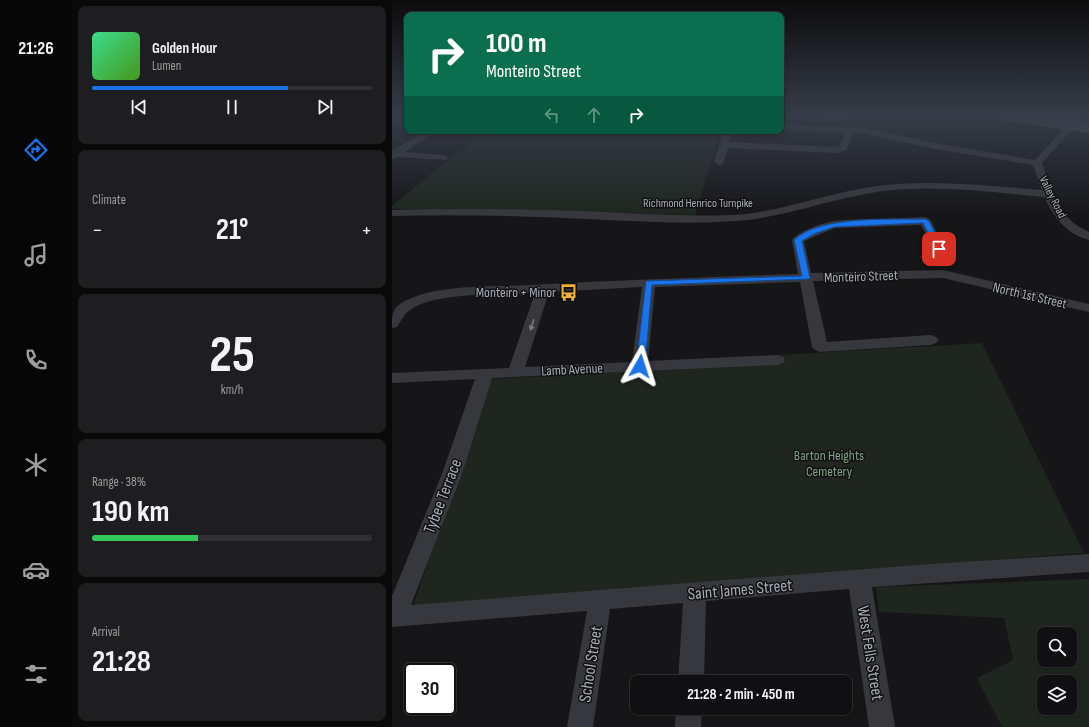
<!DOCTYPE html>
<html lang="en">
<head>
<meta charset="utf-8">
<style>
	:root { --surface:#101012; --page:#1e1e20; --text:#f1f3f6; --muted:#9c9d9f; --line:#303032; --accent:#1a73e8 }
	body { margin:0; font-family:"Sofia Sans Condensed",sans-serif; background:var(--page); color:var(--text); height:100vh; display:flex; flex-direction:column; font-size:15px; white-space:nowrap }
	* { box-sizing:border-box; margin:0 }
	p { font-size:13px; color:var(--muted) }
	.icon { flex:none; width:22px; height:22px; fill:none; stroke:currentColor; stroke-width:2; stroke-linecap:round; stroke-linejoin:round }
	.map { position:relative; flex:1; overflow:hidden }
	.sheet { display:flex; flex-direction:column; gap:6px; padding:6px; background:#09090a; width:320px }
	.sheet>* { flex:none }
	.hud { position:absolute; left:12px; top:12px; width:380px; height:122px; border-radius:8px; box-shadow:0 2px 6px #0003,0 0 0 1px var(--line); background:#0b6e4f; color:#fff; overflow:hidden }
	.fabs { position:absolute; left:645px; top:627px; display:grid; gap:8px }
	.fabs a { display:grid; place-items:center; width:40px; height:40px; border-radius:8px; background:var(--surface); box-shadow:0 2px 6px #0003,0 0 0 1px var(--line); font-size:20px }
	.speed { position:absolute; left:12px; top:663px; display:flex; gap:8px; font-size:20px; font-weight:700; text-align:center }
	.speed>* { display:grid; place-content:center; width:52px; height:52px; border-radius:50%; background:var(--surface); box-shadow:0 2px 6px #0003,0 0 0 1px var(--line); line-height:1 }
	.speed .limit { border:2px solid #111; border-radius:6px; background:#fff; color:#111 }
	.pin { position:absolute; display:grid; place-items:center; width:34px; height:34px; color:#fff; margin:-17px; border-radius:8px; box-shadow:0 2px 6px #0006 }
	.me { position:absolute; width:44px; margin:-22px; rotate:6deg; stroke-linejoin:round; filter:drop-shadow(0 0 3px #0008) }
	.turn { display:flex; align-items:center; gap:14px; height:84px; padding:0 16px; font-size:18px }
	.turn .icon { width:52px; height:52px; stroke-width:2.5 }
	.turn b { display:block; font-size:28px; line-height:34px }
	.lanes { display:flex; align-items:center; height:38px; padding:0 16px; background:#0003; justify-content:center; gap:20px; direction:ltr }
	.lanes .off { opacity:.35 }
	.big { font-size:30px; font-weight:700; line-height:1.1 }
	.sheet .card { flex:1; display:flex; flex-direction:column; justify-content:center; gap:6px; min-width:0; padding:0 14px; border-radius:8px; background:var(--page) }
	.sheet .dial { align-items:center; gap:0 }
	.dial b { font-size:52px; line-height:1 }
	.song { display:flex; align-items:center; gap:12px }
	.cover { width:48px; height:48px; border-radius:6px; background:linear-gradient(135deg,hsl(150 70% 55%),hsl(100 70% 35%)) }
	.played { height:4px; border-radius:2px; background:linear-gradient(90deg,var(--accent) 70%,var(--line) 70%) }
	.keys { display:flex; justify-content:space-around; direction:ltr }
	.heat { display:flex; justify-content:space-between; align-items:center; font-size:22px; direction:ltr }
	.charge { height:6px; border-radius:3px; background:linear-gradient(90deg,#34c759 38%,var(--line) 0) }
	.trip { position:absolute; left:238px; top:675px; width:222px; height:40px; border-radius:8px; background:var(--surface); box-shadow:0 2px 6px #0003,0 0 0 1px var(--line); font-weight:700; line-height:40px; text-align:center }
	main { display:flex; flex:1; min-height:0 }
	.tab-bar { display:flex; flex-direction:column; width:72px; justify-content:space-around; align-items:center; background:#060607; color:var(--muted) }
	.tab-bar .icon { width:28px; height:28px }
	.tab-bar .active { color:var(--accent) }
	.tab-bar b { font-size:18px; color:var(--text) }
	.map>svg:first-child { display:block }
	.green { fill:#1e261f; fill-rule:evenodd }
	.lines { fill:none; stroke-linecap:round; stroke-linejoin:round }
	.minor { fill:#37383d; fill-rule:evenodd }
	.major { fill:#53555c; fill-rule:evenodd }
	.major-bridge { stroke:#53555c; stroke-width:12 }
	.oneway { fill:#757881 }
	.route { fill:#1a73e8; stroke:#114b97 }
	.labels { text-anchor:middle; stroke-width:3; stroke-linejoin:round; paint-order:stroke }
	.far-street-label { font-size:12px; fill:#a8adb8; stroke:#111113 }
	.street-label { font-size:14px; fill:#a8adb8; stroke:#111113 }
	.poi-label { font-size:14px; fill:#a8adb8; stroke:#111113; text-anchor:end }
	.park-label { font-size:14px; fill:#7fa381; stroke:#111113 }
	.near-street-label { font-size:17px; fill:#a8adb8; stroke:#111113 }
</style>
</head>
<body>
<main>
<nav class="tab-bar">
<b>21:26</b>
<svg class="icon active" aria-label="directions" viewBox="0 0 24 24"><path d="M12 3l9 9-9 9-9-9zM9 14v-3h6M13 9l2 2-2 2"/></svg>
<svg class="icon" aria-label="music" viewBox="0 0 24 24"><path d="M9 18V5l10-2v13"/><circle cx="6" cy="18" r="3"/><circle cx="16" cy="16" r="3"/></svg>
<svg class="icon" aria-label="phone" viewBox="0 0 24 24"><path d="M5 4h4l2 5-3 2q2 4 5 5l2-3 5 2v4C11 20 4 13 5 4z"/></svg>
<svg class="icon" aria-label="climate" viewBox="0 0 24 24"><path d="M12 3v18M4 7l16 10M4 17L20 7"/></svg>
<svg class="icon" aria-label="car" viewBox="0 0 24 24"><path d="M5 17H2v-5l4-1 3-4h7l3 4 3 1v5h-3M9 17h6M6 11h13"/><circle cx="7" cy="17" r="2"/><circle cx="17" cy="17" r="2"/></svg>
<svg class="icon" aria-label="filters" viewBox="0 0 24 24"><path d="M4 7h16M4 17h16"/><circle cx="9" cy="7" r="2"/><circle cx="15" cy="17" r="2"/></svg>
</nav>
<section class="sheet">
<div class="card">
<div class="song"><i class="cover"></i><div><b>Golden Hour</b><p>Lumen</p></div></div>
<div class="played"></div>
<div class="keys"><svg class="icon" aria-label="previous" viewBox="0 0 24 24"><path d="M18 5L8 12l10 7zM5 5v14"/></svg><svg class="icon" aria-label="pause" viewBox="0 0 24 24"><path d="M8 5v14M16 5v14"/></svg><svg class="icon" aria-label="next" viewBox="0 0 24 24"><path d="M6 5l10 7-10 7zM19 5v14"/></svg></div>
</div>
<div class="card"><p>Climate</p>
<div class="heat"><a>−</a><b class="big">21°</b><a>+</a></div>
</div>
<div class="card dial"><b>25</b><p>km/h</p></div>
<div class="card"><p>Range · 38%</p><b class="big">190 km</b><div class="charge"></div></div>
<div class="card"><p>Arrival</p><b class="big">21:28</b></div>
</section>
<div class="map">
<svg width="697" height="727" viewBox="0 0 697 727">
	<rect width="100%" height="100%" fill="#161618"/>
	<path class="green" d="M 94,131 L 315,131 L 327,135 L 303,215 L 0,209 L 0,206 L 55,161 Z
		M 590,343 L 692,553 L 21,606 L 99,379 L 387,364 L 386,355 Z
		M 697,579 L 697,727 L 610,727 L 585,678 L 621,660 L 612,618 L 487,612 L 484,587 ZM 652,634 L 678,634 L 678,660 L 652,660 ZM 652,682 L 678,682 L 678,708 L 652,708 Z"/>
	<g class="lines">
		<path class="minor" d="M 459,114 L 505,114 L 501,117 L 425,122 L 421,119 L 425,116 Z
			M 685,114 L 694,114 L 650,163 C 656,182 664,206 678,220 C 683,225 690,228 697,232 L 697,240 C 674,234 662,217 652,197 C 597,192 540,184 485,192 C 437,199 392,218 343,221 C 294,225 244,221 194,219 C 130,216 65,214 0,216 L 0,210 C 63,208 127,209 190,211 C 240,213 291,217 341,215 C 391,212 437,192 486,186 C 540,179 595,186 650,190 L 641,165 L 543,149 L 474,134 L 462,133 L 454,150 L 444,153 L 336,148 L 331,164 L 327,165 L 322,162 L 331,131 L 341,131 L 337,142 L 444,147 L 447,146 L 453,133 L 389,130 L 389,124 L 474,128 L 543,143 L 643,160 Z
			M 0,118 L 15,119 L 15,125 L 0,124 Z
			M 33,131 L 44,131 L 13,152 L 51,155 L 54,156 L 56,158 L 54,160 L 6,157 L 0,159 L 0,151 Z
			M 533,217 L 537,219 L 539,221 L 553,249 L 551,252 L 543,252 L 529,225 L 443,228 L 412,241 L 419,273 L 551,270 L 697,304 L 697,312 L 551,278 L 421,281 L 435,342 L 539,335 L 544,337 L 547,340 L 544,343 L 539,345 L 428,352 L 423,350 L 420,347 L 408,282 L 263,287 L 256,361 L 385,355 L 391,357 L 393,360 L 391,363 L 385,365 L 100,378 L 70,474 L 19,605 L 538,564 L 697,554 L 697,572 L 480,587 L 503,727 L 477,727 L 457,589 L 314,601 L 312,682 L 286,682 L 291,603 L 218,609 L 201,727 L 175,727 L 195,611 L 0,627 L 0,596 L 50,474 L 83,379 L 0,383 L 0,373 L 117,368 L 143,293 C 111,295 42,292 18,310 C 12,314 9,321 5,327 L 0,328 C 0,313 0,307 15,300 C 48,284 101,287 138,285 C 227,280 317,277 406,274 L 400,240 C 405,232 433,222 442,221 C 472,218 503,219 533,217 ZM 250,287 L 240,362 L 133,367 L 157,292 Z
			M 284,708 L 310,708 L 309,727 L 283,727 Z"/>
		<path class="major" d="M 496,114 L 507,114 L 502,117 L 497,116 Z"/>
		<path class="major-bridge" d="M 616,115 L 697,127"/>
	</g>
	<defs><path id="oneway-solid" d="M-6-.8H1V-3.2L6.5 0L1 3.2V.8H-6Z"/></defs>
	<use class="oneway" href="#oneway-solid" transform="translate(140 325) rotate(107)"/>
	<linearGradient id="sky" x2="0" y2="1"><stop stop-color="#0c0c0d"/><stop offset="0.53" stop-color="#363c48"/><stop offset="1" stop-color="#363c48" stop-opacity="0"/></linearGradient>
	<rect width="697" height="216" fill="url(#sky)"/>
	<path class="route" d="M 533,219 L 537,221 L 551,249 L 550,251 L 547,251 L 544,249 L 531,223 L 442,227 L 422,234 L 410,241 L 418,278 L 417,279 L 260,285 L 253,366 L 248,368 L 244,366 L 254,281 L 410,276 L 402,240 C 428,215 499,220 533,219 Z"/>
	<defs>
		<symbol id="bus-bare" viewBox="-9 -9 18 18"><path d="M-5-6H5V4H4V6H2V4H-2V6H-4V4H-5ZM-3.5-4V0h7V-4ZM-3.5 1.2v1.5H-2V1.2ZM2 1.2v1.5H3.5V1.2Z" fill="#f2b134" stroke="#111113" stroke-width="2.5" paint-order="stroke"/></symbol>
	</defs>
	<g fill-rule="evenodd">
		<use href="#bus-bare" x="164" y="280" width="25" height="25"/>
	</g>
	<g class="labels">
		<g class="far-street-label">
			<text transform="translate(661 197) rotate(63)" y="4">Valley Road</text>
			<text x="306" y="207">Richmond Henrico Turnpike</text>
		</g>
		<g class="street-label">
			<text transform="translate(469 276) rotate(-2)" y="5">Monteiro Street</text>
			<text transform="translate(638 295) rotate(13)" y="5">North 1st Street</text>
			<text transform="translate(180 369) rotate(-3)" y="5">Lamb Avenue</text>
		</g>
		<g class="poi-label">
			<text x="164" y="297">Monteiro + Minor</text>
		</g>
		<g class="park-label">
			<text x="437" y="460">Barton Heights<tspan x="437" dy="16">Cemetery</tspan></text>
		</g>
		<g class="near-street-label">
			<text transform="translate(50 496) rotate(-69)" y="6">Tybee Terrace</text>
			<text transform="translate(348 589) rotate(-5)" y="6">Saint James Street</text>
			<text transform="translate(479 653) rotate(81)" y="6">West Fells Street</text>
			<text transform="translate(198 664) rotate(-81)" y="6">School Street</text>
		</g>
	</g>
</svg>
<div class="fabs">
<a><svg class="icon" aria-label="search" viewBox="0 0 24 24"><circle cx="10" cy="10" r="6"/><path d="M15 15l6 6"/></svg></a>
<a><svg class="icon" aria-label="layers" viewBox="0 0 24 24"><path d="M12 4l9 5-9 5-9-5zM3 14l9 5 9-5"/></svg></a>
</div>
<div class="speed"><div class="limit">30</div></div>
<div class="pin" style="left:547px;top:249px;background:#d93025"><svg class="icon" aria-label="arrive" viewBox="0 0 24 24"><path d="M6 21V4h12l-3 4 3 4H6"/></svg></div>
<svg class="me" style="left:248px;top:366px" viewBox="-20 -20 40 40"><path d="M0-17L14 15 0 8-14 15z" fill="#1a73e8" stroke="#fff" stroke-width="4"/></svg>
<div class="trip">21:28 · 2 min · 450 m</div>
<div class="hud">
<div class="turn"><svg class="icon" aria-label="right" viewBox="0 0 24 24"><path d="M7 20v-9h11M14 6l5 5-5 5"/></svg><div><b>100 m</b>Monteiro Street</div></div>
<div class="lanes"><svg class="icon off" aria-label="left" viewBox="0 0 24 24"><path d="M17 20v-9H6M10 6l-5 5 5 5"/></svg><svg class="icon off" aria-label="ahead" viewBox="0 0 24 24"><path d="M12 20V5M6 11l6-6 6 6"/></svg><svg class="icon" aria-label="right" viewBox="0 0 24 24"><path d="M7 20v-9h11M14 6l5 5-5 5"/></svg></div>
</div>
</div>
</main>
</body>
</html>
